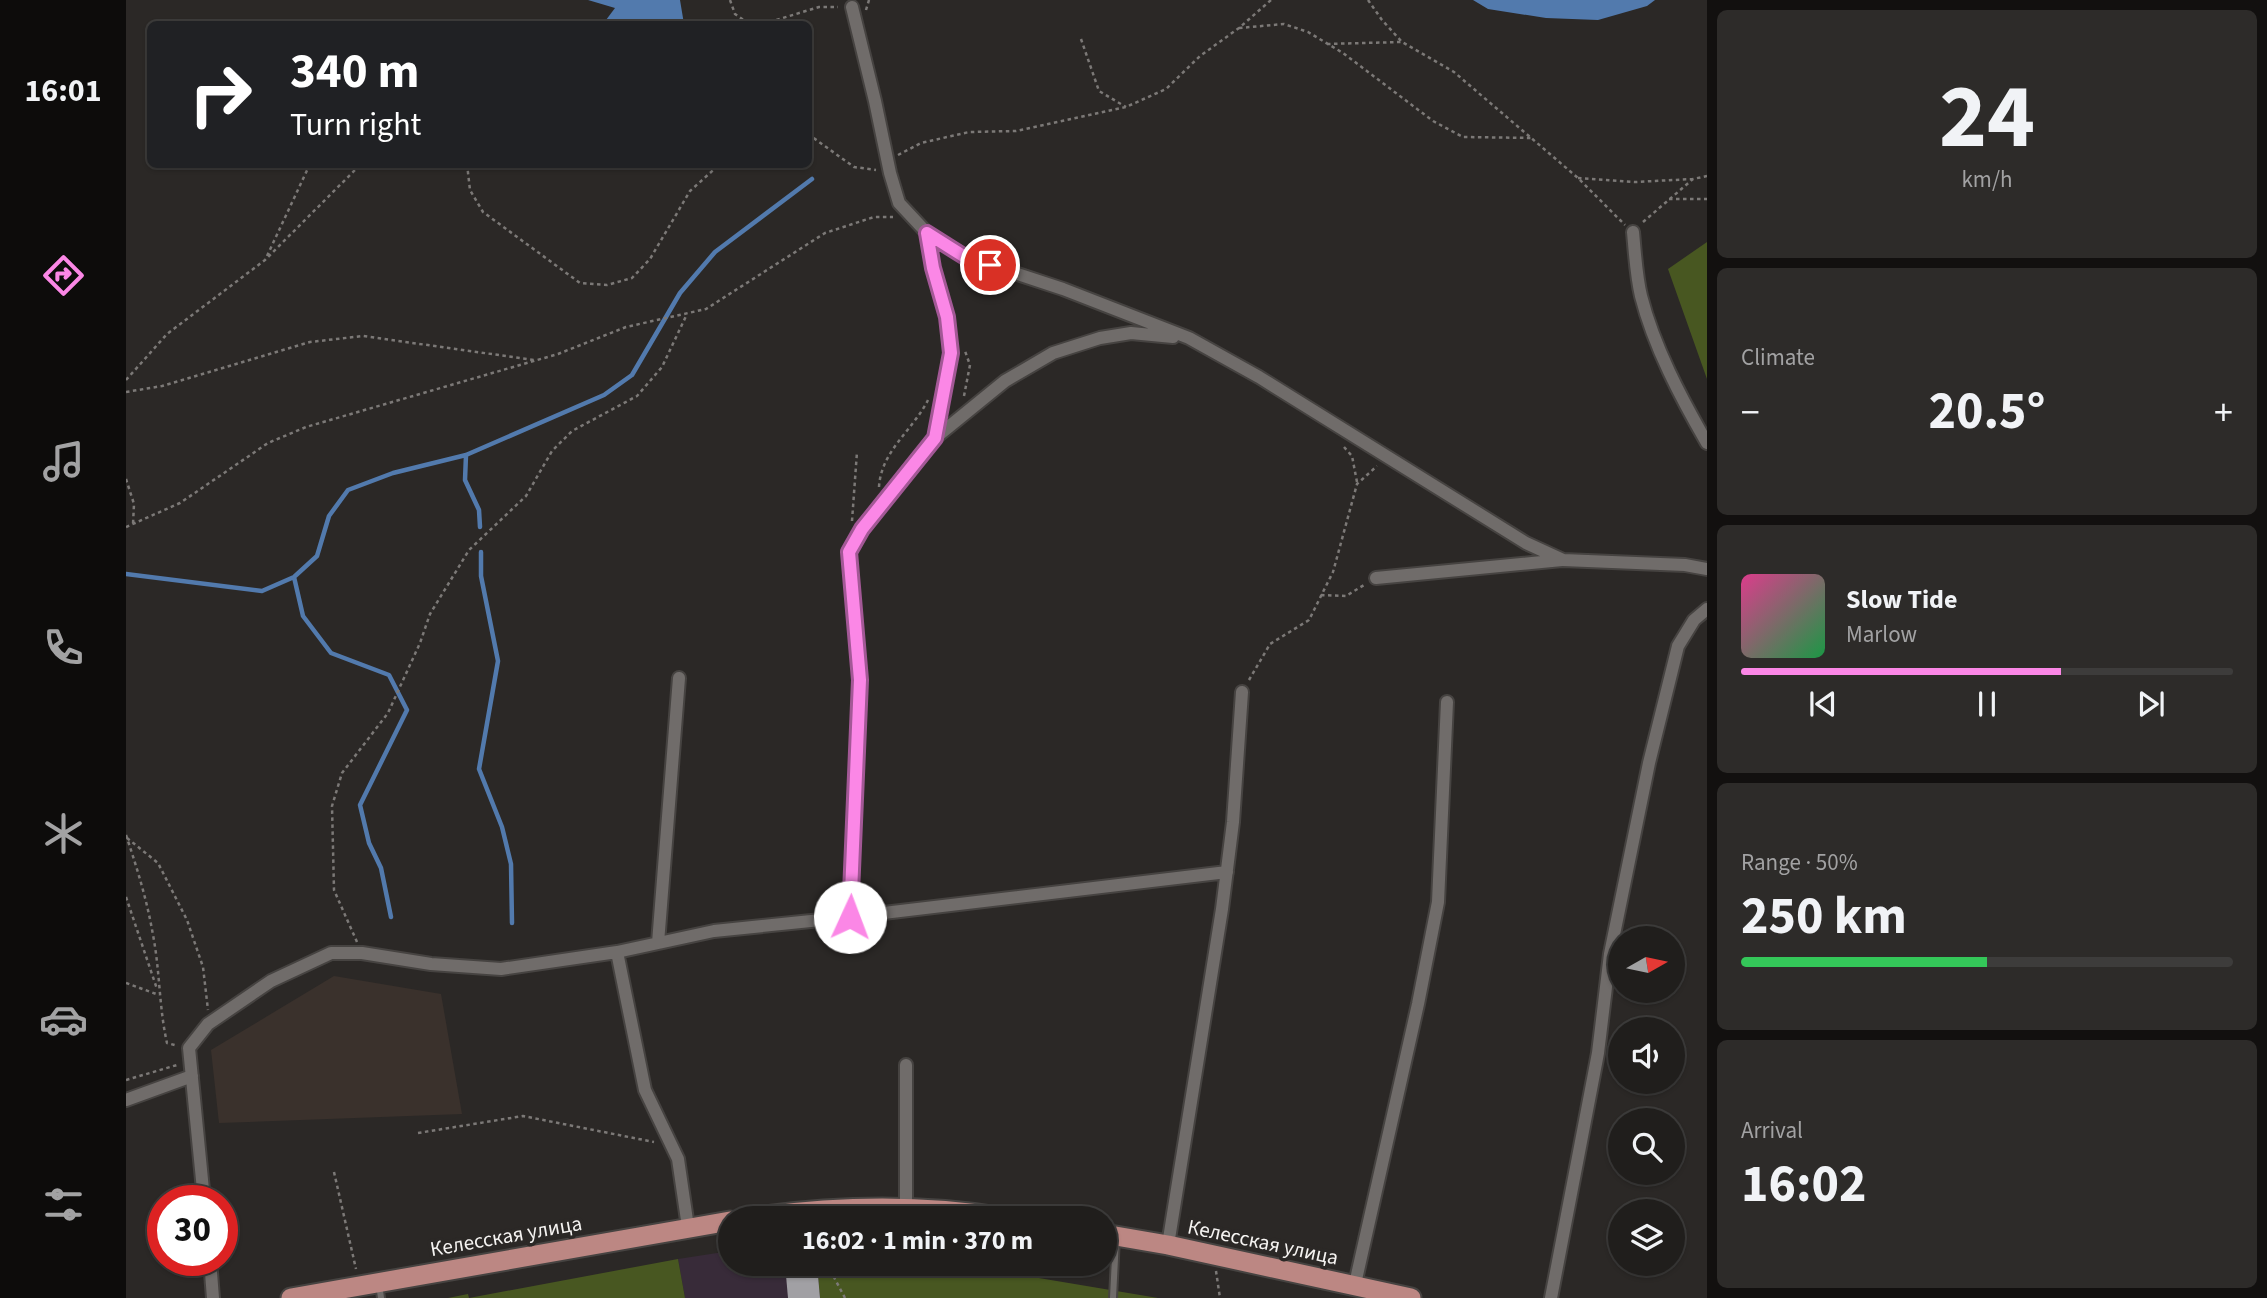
<!DOCTYPE html>
<html lang="en">
<head>
<meta charset="utf-8">
<style>
	:root { --surface:#201e1c; --page:#2d2b29; --text:#f1f3f6; --muted:#a2a2a3; --line:#3d3c3b; --accent:#fb87e6 }
	body { margin:0; font-family:"Source Sans 3",sans-serif; background:var(--page); color:var(--text); height:100vh; display:flex; flex-direction:column; font-size:26px; white-space:nowrap }
	* { box-sizing:border-box; margin:0 }
	p { font-size:23px; color:var(--muted) }
	.icon { flex:none; width:38px; height:38px; fill:none; stroke:currentColor; stroke-width:2; stroke-linecap:round; stroke-linejoin:round }
	.map { position:relative; flex:1; overflow:hidden }
	.drawer { display:flex; flex-direction:column; gap:10px; padding:10px; background:#12100f; width:560px }
	.drawer>* { flex:none }
	.top-card { position:absolute; left:21px; top:21px; width:665px; height:147px; border-radius:10px; box-shadow:0 2px 5px #0004,0 0 0 2px var(--line); background:#202124; color:#fff; overflow:hidden }
	.needle { width:46px; rotate:81deg }
	.controls { position:absolute; left:1482px; top:926px; display:grid; gap:14px }
	.controls a { display:grid; place-items:center; width:77px; height:77px; border-radius:50%; background:var(--surface); box-shadow:0 2px 5px #0004,0 0 0 2px var(--line); font-size:35px }
	.speed { position:absolute; left:21px; top:1185px; display:flex; gap:14px; font-size:35px; font-weight:700; text-align:center }
	.speed>* { display:grid; place-content:center; width:91px; height:91px; border-radius:50%; background:var(--surface); box-shadow:0 2px 5px #0004,0 0 0 2px var(--line); line-height:1 }
	.speed .limit { border:10px solid #d22; background:#fff; color:#111 }
	.pin { position:absolute; display:grid; place-items:center; width:60px; height:60px; color:#fff; margin:-30px; border:4px solid #fff; border-radius:50%; box-shadow:0 2px 7px #0007 }
	.me { position:absolute; width:77px; margin:-38px; rotate:2deg; stroke-linejoin:round; filter:drop-shadow(0 0 5px #0008) }
	.turn { display:flex; align-items:center; gap:24px; height:147px; padding:0 28px; font-size:32px }
	.turn .icon { width:91px; height:91px; stroke-width:2.5 }
	.turn b { display:block; font-size:49px; line-height:60px }
	.big { font-size:52px; font-weight:700; line-height:1.1 }
	.drawer .tile { flex:1; display:flex; flex-direction:column; justify-content:center; gap:10px; min-width:0; padding:0 24px; border-radius:10px; background:var(--page) }
	.drawer .dial { align-items:center; gap:0 }
	.dial b { font-size:91px; line-height:1 }
	.song { display:flex; align-items:center; gap:21px }
	.cover { width:84px; height:84px; border-radius:10px; background:linear-gradient(135deg,hsl(330 70% 55%),hsl(140 70% 35%)) }
	.played { height:7px; border-radius:4px; background:linear-gradient(90deg,var(--accent) 65%,var(--line) 65%) }
	.keys { display:flex; justify-content:space-around; direction:ltr }
	.heat { display:flex; justify-content:space-between; align-items:center; font-size:38px; direction:ltr }
	.charge { height:10px; border-radius:5px; background:linear-gradient(90deg,#34c759 50%,var(--line) 0) }
	.trip { position:absolute; left:592px; top:1206px; width:399px; height:70px; border-radius:35px; background:var(--surface); box-shadow:0 2px 5px #0004,0 0 0 2px var(--line); font-weight:700; line-height:70px; text-align:center }
	main { display:flex; flex:1; min-height:0 }
	.menu { display:flex; flex-direction:column; width:126px; justify-content:space-around; align-items:center; background:#0d0c0b; color:var(--muted) }
	.menu .icon { width:49px; height:49px }
	.menu .on { color:var(--accent) }
	.menu b { font-size:32px; color:var(--text) }
	.map>svg:first-child { display:block }
	.commercial { fill:#382b39 }
	.built { fill:#3a312c }
	.green { fill:#485721 }
	.water { fill:#527aad }
	.lines { fill:none; stroke-linecap:round; stroke-linejoin:round }
	.stream { stroke:#527aad; stroke-width:4.5 }
	.building { fill:#a1a0a4 }
	.service-casing { stroke:#464341; stroke-width:10 }
	.minor-casing { stroke:#464341; stroke-width:16 }
	.primary-casing { stroke:#464341; stroke-width:23 }
	.path { stroke:#7c7977; stroke-width:2.5; stroke-dasharray:3.5 3.5; stroke-linecap:butt }
	.service { stroke:#706c6a; stroke-width:6 }
	.minor { stroke:#706c6a; stroke-width:12 }
	.primary { stroke:#bc8783; stroke-width:19 }
	.route-casing { stroke:#a35896; stroke-width:18 }
	.route { stroke:#fb87e6; stroke-width:12 }
	.labels { text-anchor:middle; stroke-width:7; stroke-linejoin:round; paint-order:stroke }
	.street-label { font-size:21px; fill:#f5f3f1; stroke:#2b2826 }
</style>
</head>
<body>
<main>
<nav class="menu">
<b>16:01</b>
<svg class="icon on" aria-label="directions" viewBox="0 0 24 24"><path d="M12 3l9 9-9 9-9-9zM9 14v-3h6M13 9l2 2-2 2"/></svg>
<svg class="icon" aria-label="music" viewBox="0 0 24 24"><path d="M9 18V5l10-2v13"/><circle cx="6" cy="18" r="3"/><circle cx="16" cy="16" r="3"/></svg>
<svg class="icon" aria-label="phone" viewBox="0 0 24 24"><path d="M5 4h4l2 5-3 2q2 4 5 5l2-3 5 2v4C11 20 4 13 5 4z"/></svg>
<svg class="icon" aria-label="climate" viewBox="0 0 24 24"><path d="M12 3v18M4 7l16 10M4 17L20 7"/></svg>
<svg class="icon" aria-label="car" viewBox="0 0 24 24"><path d="M5 17H2v-5l4-1 3-4h7l3 4 3 1v5h-3M9 17h6M6 11h13"/><circle cx="7" cy="17" r="2"/><circle cx="17" cy="17" r="2"/></svg>
<svg class="icon" aria-label="filters" viewBox="0 0 24 24"><path d="M4 7h16M4 17h16"/><circle cx="9" cy="7" r="2"/><circle cx="15" cy="17" r="2"/></svg>
</nav>
<div class="map">
<svg width="1581" height="1298" viewBox="0 0 1581 1298">
	<rect width="100%" height="100%" fill="#2b2826"/>
	<path class="commercial" d="M 604,1251 L 604,1264 L 691,1264 L 694,1298 L 559,1298 L 552,1259 Z"/>
	<path class="built" d="M 208,976 L 315,994 L 336,1114 L 93,1123 L 85,1050 Z"/>
	<path class="green" d="M 1581,242 L 1581,379 L 1542,269 Z
		M 552,1259 L 559,1298 L 322,1298 L 342,1294 L 343,1298 Z
		M 691,1264 L 877,1264 L 900,1267 L 901,1276 L 1032,1298 L 694,1298 Z"/>
	<path class="water" d="M 462,0 L 554,0 L 558,24 L 477,24 L 489,8 Z
		M 1347,0 L 1529,0 L 1521,6 L 1472,20 L 1420,18 L 1362,9 Z"/>
	<g class="lines">
		<path class="stream" d="M 340,455 L 339,480 L 353,510 L 354,527
			M 355,552 L 355,576 L 372,661 L 353,769 L 376,827 L 385,864 L 386,923
			M 0,574 L 136,591 L 168,577 L 191,556 L 203,516 L 222,490 L 267,473 L 340,455 L 478,395 L 506,375 L 554,293 L 589,252 L 686,179
			M 168,577 L 177,616 L 205,653 L 263,675 L 281,710 L 234,805 L 243,843 L 255,868 L 265,917"/>
	</g>
	<path class="building" d="M 659,1264 L 691,1264 L 694,1298 L 662,1298 Z"/>
	<g class="lines">
		<defs>
			<path id="service" d="M 253,1284 L 255,1298
				M 987,1298 L 990,1238"/>
			<path id="minor" d="M 726,7 L 749,101 L 764,173 L 773,203 L 801,233 L 840,257 L 937,289 L 1063,338 L 1133,377 L 1400,543 L 1437,560 L 1559,565 L 1581,569
				M 1507,232 C 1509,253 1510,275 1515,296 C 1528,347 1555,398 1581,443
				M 809,438 L 879,381 L 927,353 L 974,338 L 1005,333 L 1047,337
				M 1250,578 L 1436,560
				M 724,917 L 734,679 L 723,552 L 736,529 L 809,438 L 825,353 L 821,317 L 807,268 L 801,233
				M 532,943 L 553,678
				M 491,952 L 519,1090 L 552,1159 L 562,1227
				M 0,1100 L 66,1076
				M 78,1200 L 63,1048 L 82,1024 L 145,981 L 205,953 L 236,953 L 305,964 L 375,969 L 491,952 L 588,931 L 724,917 L 1101,872
				M 780,1210 L 780,1065
				M 1042,1245 L 1096,909 L 1107,822 L 1116,692
				M 84,1260 L 87,1298
				M 1229,1284 L 1292,1004 L 1312,902 L 1321,702
				M 1425,1298 L 1472,1053 L 1484,954 L 1523,763 L 1552,646 L 1568,620 L 1581,609"/>
			<path id="primary" d="M 624,1218 C 707,1206 796,1204 879,1218
				M 978,1234 L 1042,1245 L 1285,1298
				M 165,1298 L 604,1221"/>
		</defs>
		<use href="#service" class="service-casing"/>
		<use href="#minor" class="minor-casing"/>
		<use href="#primary" class="primary-casing"/>
		<path class="path" d="M 604,0 L 609,14 L 623,24
			M 1242,0 L 1256,20 L 1276,42 L 1328,72 L 1452,178 L 1499,225
			M 740,10 L 743,0
			M 287,19 L 287,24
			M 637,24 L 693,7 L 712,7
			M 1113,28 L 1158,24 L 1182,32 L 1217,53 L 1307,121 L 1337,137 L 1407,138
			M 955,39 L 973,91 L 1000,107
			M 1201,44 L 1275,42
			M 682,134 L 728,167 L 750,170
			M 772,155 L 795,143 L 843,132 L 890,131 L 1000,107 L 1040,89 L 1074,56 L 1113,28 L 1145,0
			M 341,164 L 344,190 L 357,212 L 454,283 L 481,285 L 506,278 L 524,259 L 564,191 L 594,164
			M 1452,178 L 1509,182 L 1567,179
			M 1543,199 L 1581,199
			M 1517,222 L 1567,179 L 1581,176
			M 141,256 L 184,164
			M 0,380 L 41,334 L 139,260 L 235,164
			M 0,392 L 36,386 L 184,342 L 237,336 L 408,360
			M 838,396 L 844,365 L 839,351
			M 1218,447 L 1226,456 L 1231,482
			M 0,479 L 8,504 L 7,524
			M 753,487 C 755,451 787,430 802,400
			M 726,521 L 731,452
			M 0,527 L 54,503 L 142,443 L 180,427 L 432,354 L 500,327 L 580,309 L 699,233 L 748,217 L 767,217
			M 1195,595 L 1220,596 L 1238,585
			M 1123,680 L 1144,644 L 1183,620 L 1207,572 L 1231,484 L 1251,466
			M 0,835 C 11,868 21,900 27,935 C 34,971 33,1008 41,1043 L 52,1046
			M 1,838 L 32,863 L 61,920 L 77,967 L 82,1010
			M 0,897 L 31,989
			M 231,942 L 208,890 L 206,806 L 216,773 L 262,713 L 294,643 L 304,614 L 343,550 L 400,496 L 426,451 L 446,431 L 511,396 L 536,367 L 561,314
			M 0,983 L 33,995
			M 0,1080 L 51,1065
			M 292,1133 L 397,1116 L 528,1142
			M 208,1172 L 230,1269
			M 701,1264 L 719,1298
			M 1090,1271 L 1094,1298"/>
		<use href="#service" class="service"/>
		<use href="#minor" class="minor"/>
		<use href="#primary" class="primary"/>
	</g>
	<g class="lines">
		<defs>
			<path id="route" d="M 724,917 L 734,680 L 723,552 L 736,529 L 809,438 L 825,353 L 821,317 L 807,268 L 801,233 L 839,257 L 864,265"/>
		</defs>
		<use href="#route" class="route-casing"/>
		<use href="#route" class="route"/>
	</g>
	<g class="labels">
		<g class="street-label">
			<text transform="translate(380 1236) rotate(-10)" y="7">Келесская улица</text>
			<text transform="translate(1137 1242) rotate(12)" y="7">Келесская улица</text>
		</g>
	</g>
</svg>
<div class="controls">
<a><svg class="needle" viewBox="-14 -14 28 28"><path d="M0-13l5 13h-10z" fill="#e53935"/><path d="M0 13l5-13h-10z" fill="#a2a2a3"/></svg></a>
<a><svg class="icon" aria-label="sound" viewBox="0 0 24 24"><path d="M4 9h4l5-4v14l-5-4H4zM17 9q2 3 0 6"/></svg></a>
<a><svg class="icon" aria-label="search" viewBox="0 0 24 24"><circle cx="10" cy="10" r="6"/><path d="M15 15l6 6"/></svg></a>
<a><svg class="icon" aria-label="layers" viewBox="0 0 24 24"><path d="M12 4l9 5-9 5-9-5zM3 14l9 5 9-5"/></svg></a>
</div>
<div class="speed"><div class="limit">30</div></div>
<div class="pin" style="left:864px;top:265px;background:#d93025"><svg class="icon" aria-label="arrive" viewBox="0 0 24 24"><path d="M6 21V4h12l-3 4 3 4H6"/></svg></div>
<svg class="me" style="left:724px;top:917px" viewBox="-20 -20 40 40"><circle r="19" fill="#fff"/><path d="M0-13L10 11 0 6-10 11z" fill="#fb87e6"/></svg>
<div class="trip">16:02 · 1 min · 370 m</div>
<div class="top-card">
<div class="turn"><svg class="icon" aria-label="right" viewBox="0 0 24 24"><path d="M7 20v-9h11M14 6l5 5-5 5"/></svg><div><b>340 m</b>Turn right</div></div>
</div>
</div>
<section class="drawer">
<div class="tile dial"><b>24</b><p>km/h</p></div>
<div class="tile"><p>Climate</p>
<div class="heat"><a>−</a><b class="big">20.5°</b><a>+</a></div>
</div>
<div class="tile">
<div class="song"><i class="cover"></i><div><b>Slow Tide</b><p>Marlow</p></div></div>
<div class="played"></div>
<div class="keys"><svg class="icon" aria-label="previous" viewBox="0 0 24 24"><path d="M18 5L8 12l10 7zM5 5v14"/></svg><svg class="icon" aria-label="pause" viewBox="0 0 24 24"><path d="M8 5v14M16 5v14"/></svg><svg class="icon" aria-label="next" viewBox="0 0 24 24"><path d="M6 5l10 7-10 7zM19 5v14"/></svg></div>
</div>
<div class="tile"><p>Range · 50%</p><b class="big">250 km</b><div class="charge"></div></div>
<div class="tile"><p>Arrival</p><b class="big">16:02</b></div>
</section>
</main>
</body>
</html>
